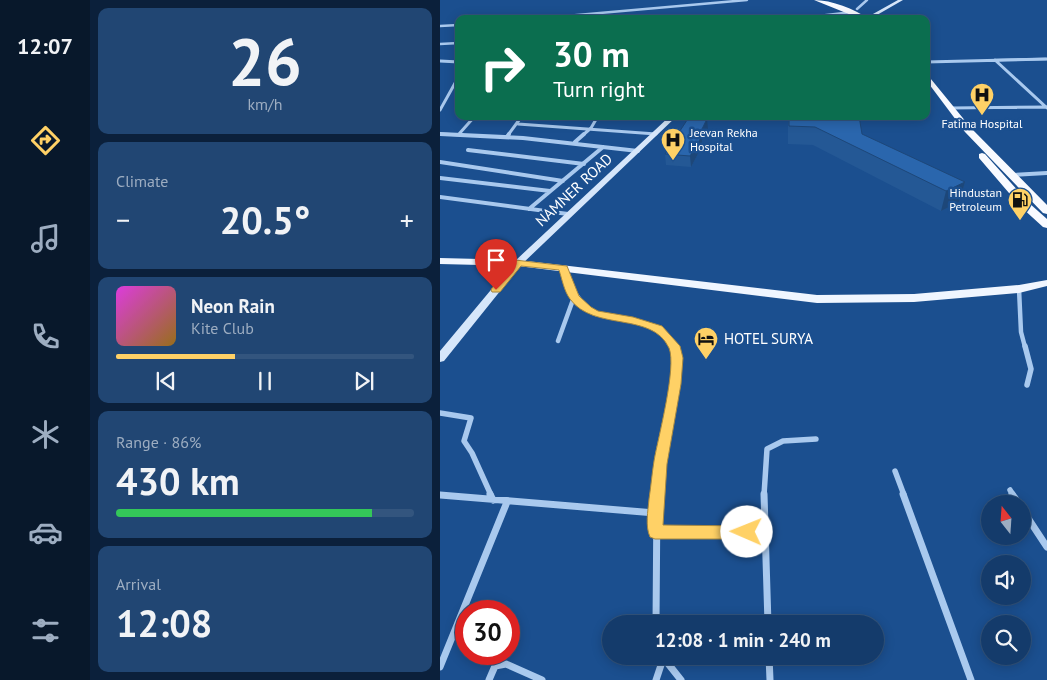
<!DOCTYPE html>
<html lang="en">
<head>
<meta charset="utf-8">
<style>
	:root { --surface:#143b6b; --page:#214673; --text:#f1f3f6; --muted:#9dadc1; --line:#33557e; --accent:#ffd166 }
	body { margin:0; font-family:"PT Sans",sans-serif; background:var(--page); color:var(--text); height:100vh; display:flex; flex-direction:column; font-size:19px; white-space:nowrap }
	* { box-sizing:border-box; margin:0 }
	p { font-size:16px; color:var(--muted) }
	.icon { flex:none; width:28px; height:28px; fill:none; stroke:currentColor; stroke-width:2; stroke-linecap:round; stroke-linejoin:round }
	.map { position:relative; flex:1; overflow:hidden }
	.panel { display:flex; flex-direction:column; gap:8px; padding:8px; background:#0b203b; width:350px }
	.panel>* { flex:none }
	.guide { position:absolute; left:15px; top:15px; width:475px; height:105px; border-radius:10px; box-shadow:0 2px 12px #0003,0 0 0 1px var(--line); background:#0b6e4f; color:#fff; overflow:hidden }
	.needle { width:32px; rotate:343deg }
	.tools { position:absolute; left:541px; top:495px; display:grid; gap:10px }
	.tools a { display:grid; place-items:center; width:50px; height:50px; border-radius:50%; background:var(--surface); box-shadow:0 2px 12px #0003,0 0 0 1px var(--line); font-size:25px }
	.speed { position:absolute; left:15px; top:600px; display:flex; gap:10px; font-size:25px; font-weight:700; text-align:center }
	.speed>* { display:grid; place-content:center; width:65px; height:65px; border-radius:50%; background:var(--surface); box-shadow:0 2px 12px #0003,0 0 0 1px var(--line); line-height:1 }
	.speed .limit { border:8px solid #d22; background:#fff; color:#111 }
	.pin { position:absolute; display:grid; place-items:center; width:42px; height:42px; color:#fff; margin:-51px -21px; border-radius:50% 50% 50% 0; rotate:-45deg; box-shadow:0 0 5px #0007 }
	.pin .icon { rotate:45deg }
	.me { position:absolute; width:55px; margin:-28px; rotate:271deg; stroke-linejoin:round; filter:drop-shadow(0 0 4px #0008) }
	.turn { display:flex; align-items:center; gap:18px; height:105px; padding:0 15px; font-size:22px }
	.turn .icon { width:65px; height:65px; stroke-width:2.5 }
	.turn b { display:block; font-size:35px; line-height:42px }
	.big { font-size:38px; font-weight:600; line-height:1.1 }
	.panel .card { flex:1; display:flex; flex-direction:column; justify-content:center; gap:8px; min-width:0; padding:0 18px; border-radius:10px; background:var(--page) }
	.panel .dial { align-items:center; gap:0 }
	.dial b { font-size:65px; line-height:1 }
	.song { display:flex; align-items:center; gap:15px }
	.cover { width:60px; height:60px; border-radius:8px; background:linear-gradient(135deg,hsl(300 70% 55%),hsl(40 70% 35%)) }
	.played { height:5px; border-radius:2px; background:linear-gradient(90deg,var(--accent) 40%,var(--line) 40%) }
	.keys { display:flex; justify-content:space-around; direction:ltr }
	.heat { display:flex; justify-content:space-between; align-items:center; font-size:28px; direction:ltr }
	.charge { height:8px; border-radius:4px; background:linear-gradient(90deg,#34c759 86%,var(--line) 0) }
	.trip { position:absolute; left:162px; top:615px; width:282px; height:50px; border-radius:25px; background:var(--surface); box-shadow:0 2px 12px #0003,0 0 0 1px var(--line); font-weight:600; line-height:50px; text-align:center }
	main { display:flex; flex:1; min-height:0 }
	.tabs { display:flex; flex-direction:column; width:90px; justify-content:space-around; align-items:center; background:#08182b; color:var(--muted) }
	.tabs .icon { width:35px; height:35px }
	.tabs .active { color:var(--accent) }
	.tabs b { font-size:22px; color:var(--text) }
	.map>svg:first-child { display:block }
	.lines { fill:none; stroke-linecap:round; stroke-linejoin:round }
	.minor-far5 { stroke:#a9c9ee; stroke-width:2.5 }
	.minor-far4 { stroke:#a9c9ee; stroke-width:3 }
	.minor-far3 { stroke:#a9c9ee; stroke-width:4 }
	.minor-far2 { stroke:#a9c9ee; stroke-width:4.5 }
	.minor-far1 { stroke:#a9c9ee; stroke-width:5.5 }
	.minor { stroke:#a9c9ee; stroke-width:7 }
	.secondary { fill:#d6e6fa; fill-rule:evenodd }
	.primary { fill:#f0f6ff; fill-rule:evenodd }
	.trunk { fill:#f8faff; fill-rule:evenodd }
	.wall { fill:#245895 }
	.shaded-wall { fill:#1d4779 }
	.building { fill:#2a66ad; stroke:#1d4779 }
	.route { fill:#ffd166; stroke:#a68842 }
	.labels { text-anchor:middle; stroke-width:5; stroke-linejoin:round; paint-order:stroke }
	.far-poi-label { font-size:12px; fill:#fff; stroke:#1b4f8f }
	.street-label { font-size:15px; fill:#fff; stroke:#1b4f8f }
	.poi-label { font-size:15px; fill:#fff; stroke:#1b4f8f; text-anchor:start }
</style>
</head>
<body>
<main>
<nav class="tabs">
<b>12:07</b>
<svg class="icon active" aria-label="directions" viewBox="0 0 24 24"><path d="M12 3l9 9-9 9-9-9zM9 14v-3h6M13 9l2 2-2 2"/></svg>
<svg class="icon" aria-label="music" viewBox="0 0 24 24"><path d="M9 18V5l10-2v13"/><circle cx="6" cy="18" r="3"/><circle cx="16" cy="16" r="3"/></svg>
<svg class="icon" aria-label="phone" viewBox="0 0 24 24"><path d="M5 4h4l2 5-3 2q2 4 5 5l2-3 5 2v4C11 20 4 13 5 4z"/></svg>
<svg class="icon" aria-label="climate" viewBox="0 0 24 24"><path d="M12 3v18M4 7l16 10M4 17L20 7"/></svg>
<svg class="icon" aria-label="car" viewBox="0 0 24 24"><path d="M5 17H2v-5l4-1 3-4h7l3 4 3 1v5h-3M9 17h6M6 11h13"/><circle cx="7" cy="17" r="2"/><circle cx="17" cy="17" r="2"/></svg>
<svg class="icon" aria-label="filters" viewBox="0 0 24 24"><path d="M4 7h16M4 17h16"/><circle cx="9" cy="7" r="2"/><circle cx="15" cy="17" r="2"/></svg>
</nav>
<section class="panel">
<div class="card dial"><b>26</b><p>km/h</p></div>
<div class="card"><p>Climate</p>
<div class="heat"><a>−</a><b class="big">20.5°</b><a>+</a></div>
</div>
<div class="card">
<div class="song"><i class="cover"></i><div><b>Neon Rain</b><p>Kite Club</p></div></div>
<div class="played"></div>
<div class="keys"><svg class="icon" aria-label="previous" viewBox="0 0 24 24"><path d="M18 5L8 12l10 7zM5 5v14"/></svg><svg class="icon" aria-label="pause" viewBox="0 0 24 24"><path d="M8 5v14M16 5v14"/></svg><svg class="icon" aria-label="next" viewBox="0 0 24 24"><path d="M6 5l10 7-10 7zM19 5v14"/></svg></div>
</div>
<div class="card"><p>Range · 86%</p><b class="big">430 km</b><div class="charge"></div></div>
<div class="card"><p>Arrival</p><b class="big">12:08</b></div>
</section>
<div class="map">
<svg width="607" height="680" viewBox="0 0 607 680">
	<rect width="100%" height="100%" fill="#1b4f8f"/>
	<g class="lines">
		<path class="minor-far5" d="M 417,9 L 427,0
			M 92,19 L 307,0
			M 353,19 L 412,12
			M 0,26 L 19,25
			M 0,44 L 19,43
			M 556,60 L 607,59"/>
		<path class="minor-far4" d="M 555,60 L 607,108
			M 0,61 L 19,62
			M 486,62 L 606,59
			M 511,108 L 607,107
			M 0,110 L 19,76
			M 78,124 L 216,134
			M 0,134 L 23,135
			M 19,134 L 35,116
			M 68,135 L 82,116
			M 143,135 L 151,128 L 158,116"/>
		<path class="minor-far3" d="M 0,134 L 83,138 L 198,151
			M 67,137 L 69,134
			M 135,142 L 144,134
			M 28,150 L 144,164
			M 0,162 L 123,181
			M 572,175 L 607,173
			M 0,178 L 110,191
			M 0,197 L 128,214
			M 89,209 L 163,147"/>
		<path class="minor-far2" d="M 123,268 C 131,287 138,303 156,314 C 183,319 220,319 234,347
			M 579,289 L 581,332 L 585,347
			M 118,341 L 134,297"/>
		<path class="minor-far1" d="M 585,346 L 591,369 L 587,385
			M 0,413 L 31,418 L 24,441 L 32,453 L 51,495
			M 455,471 L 464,495
			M 570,490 L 573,495
			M 217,495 C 218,481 219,467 222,453 C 228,423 245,375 233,346
			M 324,495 L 327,449 L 343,441 L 376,439"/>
		<path class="minor" d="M 50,494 L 53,500
			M 324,494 L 328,624
			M 463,494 L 531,680
			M 572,494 L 579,504
			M 0,495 L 215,513
			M 582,509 L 607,547
			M 215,532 L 325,533
			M 216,624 L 217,494
			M 222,656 L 241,680
			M 329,656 L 330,680
			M 0,667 L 67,502
			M 49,680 L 55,666 L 66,664 L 102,680
			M 216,680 L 223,659"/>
		<path class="secondary" d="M 458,0 L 463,0 L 430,19 L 424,19 Z
			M 230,116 L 237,116 L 81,265 L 4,361 L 0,362 L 0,351 L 75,261 Z"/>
		<path class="primary" d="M 0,258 L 78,260 L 377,295 L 474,294 L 579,285 L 607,280 L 607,286 L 579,293 L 474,302 L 377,303 L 78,266 L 0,264 Z"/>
		<path class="trunk" d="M 374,0 C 392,0 414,9 429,19 L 421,19 Z
			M 486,73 L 531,128 L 607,205 L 607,214 L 603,213 L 525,132 L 486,80 Z
			M 542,153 L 545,154 L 589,203 L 607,219 L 607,228 L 603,227 L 581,207 L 539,158 L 539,154 Z"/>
	</g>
	<path class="wall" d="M 348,116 L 419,116 L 422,134 L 525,182 L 519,202 L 501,211 L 373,145 L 348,144 Z
		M 268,129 L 262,140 L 262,146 L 251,167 L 226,165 L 225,154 Z"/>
	<path class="shaded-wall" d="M 267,119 L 268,129 L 262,140 L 262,146 L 251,167 L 250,156 Z
		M 525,182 L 519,202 L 501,211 L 506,191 Z"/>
	<path class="building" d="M 349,116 L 419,116 L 422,134 L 525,182 L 506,191 L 375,127 L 349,126 Z
		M 249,117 L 267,119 L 259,135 L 262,136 L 250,156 L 225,154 Z"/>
	<path class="route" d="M 75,260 L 127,266 L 139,296 L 151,307 L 158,311 L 193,317 L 222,326 L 240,346 L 243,358 L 241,384 L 227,464 L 223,525 L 307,526 L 312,528 L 315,532 L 312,537 L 307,539 L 215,539 L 210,537 C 205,526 208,511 209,499 C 211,486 212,473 214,461 C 218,438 237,367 229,348 C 212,311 154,332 130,299 C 124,291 122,279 119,270 L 81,266 L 60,292 L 52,292 L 51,290 L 52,288 Z"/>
	<defs>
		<symbol id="hospital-pin" viewBox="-11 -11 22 30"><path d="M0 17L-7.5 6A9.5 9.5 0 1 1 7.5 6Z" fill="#ffd166" stroke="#1b4f8f"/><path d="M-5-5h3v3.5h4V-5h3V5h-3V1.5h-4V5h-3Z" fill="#111"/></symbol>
		<symbol id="fuel-pin" viewBox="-11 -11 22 30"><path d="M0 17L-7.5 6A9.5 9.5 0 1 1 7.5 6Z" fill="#ffd166" stroke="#1b4f8f"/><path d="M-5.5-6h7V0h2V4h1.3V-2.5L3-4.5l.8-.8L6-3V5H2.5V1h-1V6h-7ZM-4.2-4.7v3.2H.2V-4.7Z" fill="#111"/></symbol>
		<symbol id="hotel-pin" viewBox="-11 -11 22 30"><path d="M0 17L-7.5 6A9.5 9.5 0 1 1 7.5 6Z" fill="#ffd166" stroke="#1b4f8f"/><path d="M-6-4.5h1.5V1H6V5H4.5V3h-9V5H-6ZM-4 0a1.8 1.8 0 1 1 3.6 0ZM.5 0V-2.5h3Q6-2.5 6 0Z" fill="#111"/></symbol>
	</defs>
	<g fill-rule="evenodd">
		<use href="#hospital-pin" x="528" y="81" width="28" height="38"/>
		<use href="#hospital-pin" x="219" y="126" width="28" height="38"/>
		<use href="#fuel-pin" x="566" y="186" width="28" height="38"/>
		<use href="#hotel-pin" x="252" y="325" width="28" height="38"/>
	</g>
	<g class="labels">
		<g class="far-poi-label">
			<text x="542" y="128">Fatima Hospital</text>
			<text x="250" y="137" text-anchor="start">Jeevan Rekha<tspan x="250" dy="14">Hospital</tspan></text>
			<text x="562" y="197" text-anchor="end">Hindustan<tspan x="562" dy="14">Petroleum</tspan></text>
		</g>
		<g class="street-label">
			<text transform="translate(134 190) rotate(-43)" y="5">NAMNER ROAD</text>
		</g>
		<g class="poi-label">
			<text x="284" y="344">HOTEL SURYA</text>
		</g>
	</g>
</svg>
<div class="tools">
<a><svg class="needle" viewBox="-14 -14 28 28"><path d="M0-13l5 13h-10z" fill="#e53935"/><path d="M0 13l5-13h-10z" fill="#9dadc1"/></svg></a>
<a><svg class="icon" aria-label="sound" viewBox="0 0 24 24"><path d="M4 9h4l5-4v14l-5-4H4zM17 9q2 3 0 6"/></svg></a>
<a><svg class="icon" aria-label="search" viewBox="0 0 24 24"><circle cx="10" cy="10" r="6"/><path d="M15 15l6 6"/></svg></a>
</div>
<div class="speed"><div class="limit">30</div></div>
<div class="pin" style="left:56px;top:290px;background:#d93025"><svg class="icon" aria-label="arrive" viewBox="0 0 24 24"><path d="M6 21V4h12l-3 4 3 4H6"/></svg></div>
<svg class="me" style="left:307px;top:532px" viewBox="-20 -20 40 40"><circle r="19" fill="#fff"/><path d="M0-13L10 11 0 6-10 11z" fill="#ffd166"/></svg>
<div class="trip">12:08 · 1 min · 240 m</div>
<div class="guide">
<div class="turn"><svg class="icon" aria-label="right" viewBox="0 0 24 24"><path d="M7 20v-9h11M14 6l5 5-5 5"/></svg><div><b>30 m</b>Turn right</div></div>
</div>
</div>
</main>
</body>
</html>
